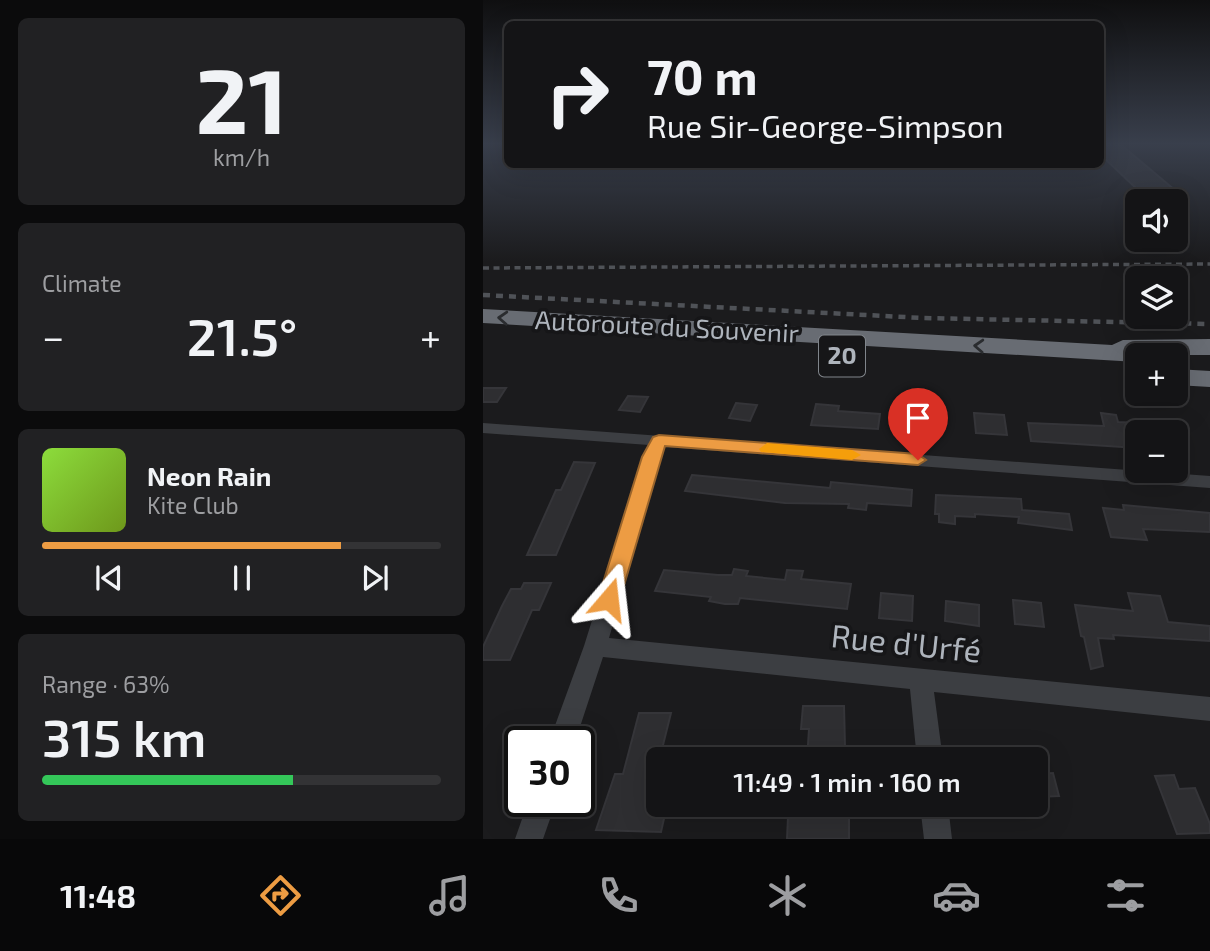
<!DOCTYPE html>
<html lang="en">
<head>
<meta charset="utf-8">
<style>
	:root { --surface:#141416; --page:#212123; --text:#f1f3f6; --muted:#9d9ea1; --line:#333335; --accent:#ed9c43 }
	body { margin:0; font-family:"Exo 2",sans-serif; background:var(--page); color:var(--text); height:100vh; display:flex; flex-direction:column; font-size:26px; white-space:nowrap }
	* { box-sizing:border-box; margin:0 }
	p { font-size:23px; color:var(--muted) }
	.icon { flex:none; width:38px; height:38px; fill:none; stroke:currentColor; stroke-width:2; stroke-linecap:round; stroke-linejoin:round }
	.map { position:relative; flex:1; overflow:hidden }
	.drawer { display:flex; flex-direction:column; gap:18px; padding:18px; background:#0b0b0c; width:483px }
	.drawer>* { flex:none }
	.banner { position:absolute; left:21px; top:21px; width:600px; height:147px; border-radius:10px; box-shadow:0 7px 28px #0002,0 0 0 2px var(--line); background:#141416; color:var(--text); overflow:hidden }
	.tools { position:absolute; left:642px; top:189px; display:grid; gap:14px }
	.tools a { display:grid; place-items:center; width:63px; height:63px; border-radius:10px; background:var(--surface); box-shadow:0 7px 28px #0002,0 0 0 2px var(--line); font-size:35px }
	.speed { position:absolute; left:21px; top:726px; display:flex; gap:14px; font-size:35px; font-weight:700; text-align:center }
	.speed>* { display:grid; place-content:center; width:91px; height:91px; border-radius:50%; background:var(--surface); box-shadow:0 7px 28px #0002,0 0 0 2px var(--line); line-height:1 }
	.speed .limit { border:4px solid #111; border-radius:10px; background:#fff; color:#111 }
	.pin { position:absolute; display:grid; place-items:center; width:60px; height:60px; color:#fff; margin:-72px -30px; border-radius:50% 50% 50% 0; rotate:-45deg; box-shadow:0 0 7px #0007 }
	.pin .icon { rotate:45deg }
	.me { position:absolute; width:77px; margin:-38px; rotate:17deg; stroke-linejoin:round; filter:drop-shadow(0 0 5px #0008) }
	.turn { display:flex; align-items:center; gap:24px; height:147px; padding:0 28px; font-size:32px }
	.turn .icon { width:91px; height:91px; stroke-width:2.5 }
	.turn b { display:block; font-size:49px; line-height:60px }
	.big { font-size:52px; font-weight:600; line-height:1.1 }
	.drawer .widget { flex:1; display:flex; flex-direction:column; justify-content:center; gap:10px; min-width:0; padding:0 24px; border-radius:10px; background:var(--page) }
	.drawer .dial { align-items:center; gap:0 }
	.dial b { font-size:91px; line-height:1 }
	.song { display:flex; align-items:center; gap:21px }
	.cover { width:84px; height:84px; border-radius:10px; background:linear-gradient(135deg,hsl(90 70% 55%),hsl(80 70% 35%)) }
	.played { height:7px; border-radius:4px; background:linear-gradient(90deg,var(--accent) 75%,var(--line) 75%) }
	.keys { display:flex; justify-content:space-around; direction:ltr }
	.heat { display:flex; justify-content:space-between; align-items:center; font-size:38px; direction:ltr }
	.charge { height:10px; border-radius:5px; background:linear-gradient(90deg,#34c759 63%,var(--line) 0) }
	.trip { position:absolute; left:163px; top:747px; width:402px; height:70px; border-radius:10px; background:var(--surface); box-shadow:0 7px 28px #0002,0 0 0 2px var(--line); font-weight:600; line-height:70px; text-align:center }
	.tab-bar { display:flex; height:112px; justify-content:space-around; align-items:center; background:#080809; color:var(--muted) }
	.tab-bar .icon { width:49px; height:49px }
	.tab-bar .active { color:var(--accent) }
	.tab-bar b { font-size:32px; color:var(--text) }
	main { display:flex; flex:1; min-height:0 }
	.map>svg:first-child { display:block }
	.building { fill:#2e2e31; stroke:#353539; stroke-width:2 }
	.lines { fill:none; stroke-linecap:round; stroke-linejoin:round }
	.street { fill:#3c3e42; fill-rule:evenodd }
	.highway { fill:#686c73; fill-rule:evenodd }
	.rail-far1 { stroke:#4f5257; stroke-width:3.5; stroke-dasharray:6 4.5; stroke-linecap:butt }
	.rail { stroke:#4f5257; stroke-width:4.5; stroke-dasharray:7 6; stroke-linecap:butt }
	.oneway { stroke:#2a2c2f }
	.route { fill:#ed9c43; stroke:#9a652c; stroke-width:2 }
	.slow { fill:#f59e0b }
	.labels { text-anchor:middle; stroke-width:7; stroke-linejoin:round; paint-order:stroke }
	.shield { fill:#161618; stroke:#80858b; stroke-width:2 }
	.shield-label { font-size:24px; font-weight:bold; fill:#aeb4bc }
	.street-label { font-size:26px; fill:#aeb4bc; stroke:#161618 }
	.near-street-label { font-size:32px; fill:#aeb4bc; stroke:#161618 }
</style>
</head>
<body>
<main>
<section class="drawer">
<div class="widget dial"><b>21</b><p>km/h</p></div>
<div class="widget"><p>Climate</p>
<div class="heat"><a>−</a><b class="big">21.5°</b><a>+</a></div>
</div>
<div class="widget">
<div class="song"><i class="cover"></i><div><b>Neon Rain</b><p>Kite Club</p></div></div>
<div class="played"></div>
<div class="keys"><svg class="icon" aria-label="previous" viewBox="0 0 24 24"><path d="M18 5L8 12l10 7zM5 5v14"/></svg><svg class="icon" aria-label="pause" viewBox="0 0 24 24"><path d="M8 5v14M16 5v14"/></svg><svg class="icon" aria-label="next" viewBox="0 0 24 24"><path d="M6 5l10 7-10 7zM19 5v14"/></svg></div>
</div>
<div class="widget"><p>Range · 63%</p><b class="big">315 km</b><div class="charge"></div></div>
</section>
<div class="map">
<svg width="727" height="839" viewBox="0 0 727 839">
	<rect width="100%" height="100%" fill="#1b1b1d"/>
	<path class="building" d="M 618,143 L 636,143 L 693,191 L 656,191 L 618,155 Z
		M 0,388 L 23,388 L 14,402 L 0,402 Z
		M 145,396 L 165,397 L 157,412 L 136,410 Z
		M 253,403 L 274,405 L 267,421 L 246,418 Z
		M 333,404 L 356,406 L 355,411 L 397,414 L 395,429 L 328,425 Z
		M 491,413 L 521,415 L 524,435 L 493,433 Z
		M 618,413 L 633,415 L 635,422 L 654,423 L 654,448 L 548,441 L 545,423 L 621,426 Z
		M 91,462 L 112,463 L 73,555 L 44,555 L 73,490 L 78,490 Z
		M 209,475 L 347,488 L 348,482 L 429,490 L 428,506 L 384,503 L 383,510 L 365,508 L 366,504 L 302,503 L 202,491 Z
		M 453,495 L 538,499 L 539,510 L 586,514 L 589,530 L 535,523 L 536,517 L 492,514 L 492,517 L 472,516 L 472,524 L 456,522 L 456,514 L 452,514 Z
		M 640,505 L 727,513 L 727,532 L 660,529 L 664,540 L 628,537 L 620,508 L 641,510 Z
		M 251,569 L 265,571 L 263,576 L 302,580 L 304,570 L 320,571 L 318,579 L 368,584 L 364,609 L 257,598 L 255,604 L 242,604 L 226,601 L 228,597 L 172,591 L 181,570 L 235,575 L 249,575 Z
		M 41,583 L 68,583 L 56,610 L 49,610 L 27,660 L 0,660 L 0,647 L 19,606 L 28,589 L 38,589 Z
		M 398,593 L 430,596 L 429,621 L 396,618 Z
		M 645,593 L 677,596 L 685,622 L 727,626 L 727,641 L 630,635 L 631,639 L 615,638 L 620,666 L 608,669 L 601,637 L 598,636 L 592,605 L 650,611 Z
		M 530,600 L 558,603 L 561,627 L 532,624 Z
		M 463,601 L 496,605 L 496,626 L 462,621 Z
		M 320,706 L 361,706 L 362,746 L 358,746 L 357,760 L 324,760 L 326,729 L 318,729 Z
		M 156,713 L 188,713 L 178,753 L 172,753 L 162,792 L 170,792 L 167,803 L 184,805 L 178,832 L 113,830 L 132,774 L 140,774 Z
		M 570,773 L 576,796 L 553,797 L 553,774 Z
		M 691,775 L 696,789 L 712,788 L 727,824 L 727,833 L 694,834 L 672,776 Z
		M 323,805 L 366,805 L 366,839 L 304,839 L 305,817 L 322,817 Z"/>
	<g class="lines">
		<path class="street" d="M 0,423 L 727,476 L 727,488 L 181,447 L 126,638 L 727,697 L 727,721 L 451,692 L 460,760 L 434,760 L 427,689 L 120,657 L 92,742 L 66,742 L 101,646 L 160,457 L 166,445 L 0,433 Z
			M 45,802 L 73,802 L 60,839 L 32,839 Z
			M 437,805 L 465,805 L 469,839 L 441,839 Z"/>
		<path class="highway" d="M 0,309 L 629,345 L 640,340 L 727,339 L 727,355 L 654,355 L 654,362 L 0,323 Z
			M 693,369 L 727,371 L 727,387 L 693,385 Z"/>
		<path class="rail-far1" d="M 0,268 L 727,264"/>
		<path class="rail" d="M 0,295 L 440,318 L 727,324"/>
	</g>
	<defs><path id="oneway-chevron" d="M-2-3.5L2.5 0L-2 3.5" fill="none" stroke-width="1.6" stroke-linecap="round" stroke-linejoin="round" transform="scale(1.75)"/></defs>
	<g class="oneway">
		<use href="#oneway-chevron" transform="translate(20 318) rotate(-177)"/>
		<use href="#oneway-chevron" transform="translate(496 346) rotate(-177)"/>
	</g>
	<linearGradient id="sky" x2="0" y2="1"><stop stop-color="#0f0f10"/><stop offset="0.55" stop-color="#393f4c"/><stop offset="1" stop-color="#393f4c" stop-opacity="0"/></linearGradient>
	<rect width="727" height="261" fill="url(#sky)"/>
	<path class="route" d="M 176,435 L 435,454 L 443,460 L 435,465 L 182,446 L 137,599 L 133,605 L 126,608 L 118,605 L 115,599 L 159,457 L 170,437 Z"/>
	<path class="slow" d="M 284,443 L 369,450 L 378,455 L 369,460 L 278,452 L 276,449 Z"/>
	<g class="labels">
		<rect class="shield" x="336" y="335.5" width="46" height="41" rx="5"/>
		<g class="shield-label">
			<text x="359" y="364">20</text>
		</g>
		<g class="street-label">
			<text transform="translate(184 327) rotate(3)" y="9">Autoroute du Souvenir</text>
		</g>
		<g class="near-street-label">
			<text transform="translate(423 644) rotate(6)" y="11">Rue d'Urfé</text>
		</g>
	</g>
</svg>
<div class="tools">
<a><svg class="icon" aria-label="sound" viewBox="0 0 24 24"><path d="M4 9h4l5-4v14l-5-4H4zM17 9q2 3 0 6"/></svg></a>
<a><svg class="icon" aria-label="layers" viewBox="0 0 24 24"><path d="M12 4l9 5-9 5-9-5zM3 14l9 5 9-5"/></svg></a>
<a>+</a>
<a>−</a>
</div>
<div class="speed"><div class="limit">30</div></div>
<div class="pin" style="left:435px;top:460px;background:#d93025"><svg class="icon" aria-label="arrive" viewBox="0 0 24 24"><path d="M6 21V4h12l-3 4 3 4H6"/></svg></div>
<svg class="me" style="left:126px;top:599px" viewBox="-20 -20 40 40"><path d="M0-17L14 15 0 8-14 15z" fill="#ed9c43" stroke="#fff" stroke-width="4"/></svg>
<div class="trip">11:49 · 1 min · 160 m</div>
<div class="banner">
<div class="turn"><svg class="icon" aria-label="right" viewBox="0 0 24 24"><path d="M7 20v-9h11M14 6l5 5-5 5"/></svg><div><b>70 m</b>Rue Sir-George-Simpson</div></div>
</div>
</div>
</main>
<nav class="tab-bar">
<b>11:48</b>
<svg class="icon active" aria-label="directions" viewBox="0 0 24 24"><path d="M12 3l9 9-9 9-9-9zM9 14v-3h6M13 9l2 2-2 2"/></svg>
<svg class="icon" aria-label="music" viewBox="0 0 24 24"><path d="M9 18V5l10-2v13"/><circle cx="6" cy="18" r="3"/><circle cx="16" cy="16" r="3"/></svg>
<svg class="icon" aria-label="phone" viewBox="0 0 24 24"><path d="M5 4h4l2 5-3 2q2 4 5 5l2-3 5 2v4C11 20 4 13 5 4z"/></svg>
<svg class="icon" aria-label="climate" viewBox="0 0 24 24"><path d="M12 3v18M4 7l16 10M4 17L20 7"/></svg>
<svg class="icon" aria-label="car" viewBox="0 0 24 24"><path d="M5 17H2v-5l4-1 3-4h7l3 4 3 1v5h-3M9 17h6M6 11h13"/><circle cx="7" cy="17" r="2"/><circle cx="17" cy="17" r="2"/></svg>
<svg class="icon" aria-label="filters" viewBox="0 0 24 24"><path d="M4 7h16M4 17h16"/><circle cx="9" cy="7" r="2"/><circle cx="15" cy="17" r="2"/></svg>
</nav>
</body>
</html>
